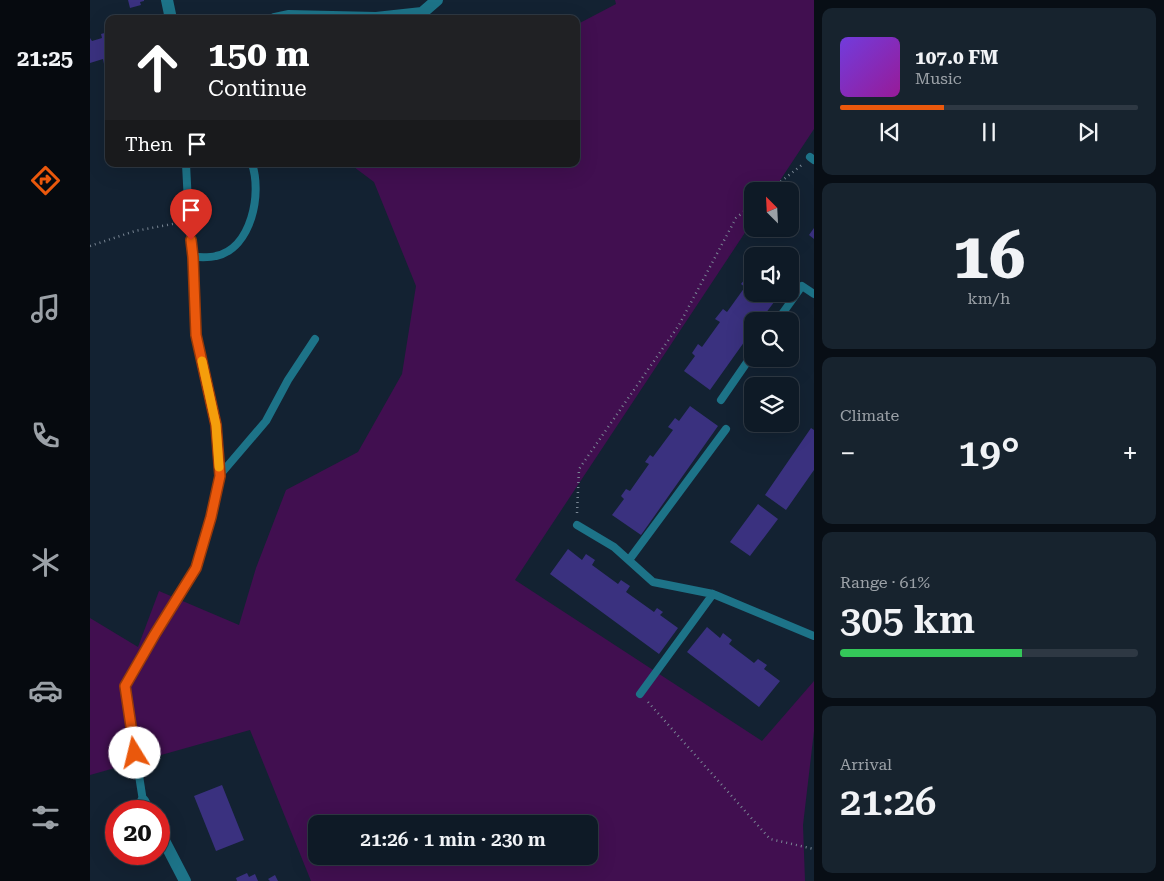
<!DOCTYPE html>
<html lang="en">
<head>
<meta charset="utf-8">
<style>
	:root { --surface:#0e1a26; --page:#17232e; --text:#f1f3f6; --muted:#9ba1a7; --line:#2e3843; --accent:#ea580c }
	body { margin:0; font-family:"Roboto Serif",serif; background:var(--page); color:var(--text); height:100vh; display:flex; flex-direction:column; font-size:19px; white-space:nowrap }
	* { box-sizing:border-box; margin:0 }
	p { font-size:16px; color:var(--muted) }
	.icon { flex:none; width:28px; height:28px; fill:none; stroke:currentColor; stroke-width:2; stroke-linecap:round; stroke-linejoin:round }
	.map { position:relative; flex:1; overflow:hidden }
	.drawer { display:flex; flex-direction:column; gap:8px; padding:8px; background:#080e15; width:350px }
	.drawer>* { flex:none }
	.banner { position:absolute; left:15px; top:15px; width:475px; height:152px; border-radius:10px; box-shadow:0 5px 20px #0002,0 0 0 1px var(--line); background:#202124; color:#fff; overflow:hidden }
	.needle { width:32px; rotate:336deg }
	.tools { position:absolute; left:654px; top:182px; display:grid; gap:10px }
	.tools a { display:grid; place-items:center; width:55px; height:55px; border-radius:10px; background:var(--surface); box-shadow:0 5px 20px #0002,0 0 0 1px var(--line); font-size:25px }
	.speed { position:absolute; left:15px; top:800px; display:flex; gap:10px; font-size:25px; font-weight:700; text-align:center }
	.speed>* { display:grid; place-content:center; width:65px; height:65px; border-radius:50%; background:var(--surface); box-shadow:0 5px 20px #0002,0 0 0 1px var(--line); line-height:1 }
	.speed .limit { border:8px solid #d22; background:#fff; color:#111 }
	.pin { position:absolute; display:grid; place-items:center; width:42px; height:42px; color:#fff; margin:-51px -21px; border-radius:50% 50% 50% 0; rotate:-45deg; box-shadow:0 0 5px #0007 }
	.pin .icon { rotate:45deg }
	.me { position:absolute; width:55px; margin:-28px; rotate:351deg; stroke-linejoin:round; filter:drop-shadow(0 0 4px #0008) }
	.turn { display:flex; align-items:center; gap:18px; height:105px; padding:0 20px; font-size:22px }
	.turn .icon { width:65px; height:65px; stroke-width:2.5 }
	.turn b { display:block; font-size:35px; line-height:42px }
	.then { display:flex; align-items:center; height:48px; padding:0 20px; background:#0003; gap:10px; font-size:19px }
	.big { font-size:38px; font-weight:600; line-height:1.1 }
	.drawer .card { flex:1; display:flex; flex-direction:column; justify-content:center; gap:8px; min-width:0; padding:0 18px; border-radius:10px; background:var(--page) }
	.drawer .dial { align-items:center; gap:0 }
	.dial b { font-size:65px; line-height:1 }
	.song { display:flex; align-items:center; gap:15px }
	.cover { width:60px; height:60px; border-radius:8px; background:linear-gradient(135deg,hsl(260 70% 55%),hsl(300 70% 35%)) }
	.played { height:5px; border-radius:2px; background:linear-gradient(90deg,var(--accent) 35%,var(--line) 35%) }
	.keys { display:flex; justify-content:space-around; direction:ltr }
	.heat { display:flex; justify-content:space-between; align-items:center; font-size:28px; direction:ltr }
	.charge { height:8px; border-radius:4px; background:linear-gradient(90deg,#34c759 61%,var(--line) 0) }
	.trip { position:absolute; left:218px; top:815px; width:290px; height:50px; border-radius:10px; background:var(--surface); box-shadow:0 5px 20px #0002,0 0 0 1px var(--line); font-weight:600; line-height:50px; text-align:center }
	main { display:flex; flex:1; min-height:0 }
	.dock { display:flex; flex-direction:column; width:90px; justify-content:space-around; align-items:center; background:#060a0f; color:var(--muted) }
	.dock .icon { width:35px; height:35px }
	.dock .selected { color:var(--accent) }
	.dock b { font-size:22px; color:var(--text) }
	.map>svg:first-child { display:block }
	.green { fill:#410f50; fill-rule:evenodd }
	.building { fill:#3a317f }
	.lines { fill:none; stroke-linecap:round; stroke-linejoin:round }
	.path { stroke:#798694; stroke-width:2.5; stroke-dasharray:1 4; stroke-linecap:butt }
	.service { stroke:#1d7388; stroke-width:8 }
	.minor { stroke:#1d7388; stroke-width:12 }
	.route-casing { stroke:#983908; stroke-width:12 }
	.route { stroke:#ea580c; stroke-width:9 }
	.slow { stroke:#f59e0b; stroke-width:9 }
</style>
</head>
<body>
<main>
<nav class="dock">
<b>21:25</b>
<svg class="icon selected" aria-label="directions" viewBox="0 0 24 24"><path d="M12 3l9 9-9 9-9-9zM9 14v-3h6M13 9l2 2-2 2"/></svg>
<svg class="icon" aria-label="music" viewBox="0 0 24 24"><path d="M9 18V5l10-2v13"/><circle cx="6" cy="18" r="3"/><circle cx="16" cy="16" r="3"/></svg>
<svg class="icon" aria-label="phone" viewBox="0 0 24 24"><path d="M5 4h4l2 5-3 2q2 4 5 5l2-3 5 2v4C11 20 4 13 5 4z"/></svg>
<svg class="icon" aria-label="climate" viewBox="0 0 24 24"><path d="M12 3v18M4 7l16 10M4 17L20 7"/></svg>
<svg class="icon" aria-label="car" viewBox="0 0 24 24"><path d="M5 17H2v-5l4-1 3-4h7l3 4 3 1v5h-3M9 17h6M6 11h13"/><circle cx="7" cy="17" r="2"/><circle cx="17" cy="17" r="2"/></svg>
<svg class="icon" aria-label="filters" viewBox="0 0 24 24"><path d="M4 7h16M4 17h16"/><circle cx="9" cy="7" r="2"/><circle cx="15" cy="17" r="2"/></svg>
</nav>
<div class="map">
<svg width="724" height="881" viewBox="0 0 724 881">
	<rect width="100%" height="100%" fill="#132232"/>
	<path class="green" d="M 525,0 L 724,0 L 724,129 L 683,191 L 662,191 L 662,222 L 425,580 L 672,741 L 724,681 L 724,731 L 713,825 L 715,881 L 221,881 L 160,730 L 0,775 L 0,618 L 48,647 L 69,591 L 149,625 L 166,568 L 196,490 L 268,452 L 312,374 L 326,286 L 284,182 L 260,164 L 486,164 L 486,25 L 526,4 ZM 226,824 L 499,824 L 499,856 L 226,856 Z"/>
	<path class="building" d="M 38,0 L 54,0 L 54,1 L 50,2 L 51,5 L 40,8 Z
		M 18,32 L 19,62 L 14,64 L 13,59 L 0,63 L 0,38 L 2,41 L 12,38 L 11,34 Z
		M 724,228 L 724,239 L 719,235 Z
		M 659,274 L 662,277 L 662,294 L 690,294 L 670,321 L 662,321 L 662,331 L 620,390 L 594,371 L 605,356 L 602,353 L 608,344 L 612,347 L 630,322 L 625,319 L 633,309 L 637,312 L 655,287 L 651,284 Z
		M 600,406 L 628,426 L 551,535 L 522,515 L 534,499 L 531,496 L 536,489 L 540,491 L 559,464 L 555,462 L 560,455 L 563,457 L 583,430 L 578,427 L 585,418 L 589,421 Z
		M 721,428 L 724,430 L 724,470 L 696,510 L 675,495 Z
		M 668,504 L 688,519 L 660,556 L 640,542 Z
		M 478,549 L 492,560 L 496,554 L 505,560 L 502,565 L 528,584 L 531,580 L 540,586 L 536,592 L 564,612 L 567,608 L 573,612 L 570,615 L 588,628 L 569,654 L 460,574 Z
		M 617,627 L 630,638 L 633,633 L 642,640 L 639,644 L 664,663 L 668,659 L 677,665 L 674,669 L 690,681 L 669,707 L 597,652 Z
		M 132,785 L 154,840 L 126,851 L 104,796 Z
		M 157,873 L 159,877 L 165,874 L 168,881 L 147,881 L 146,878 Z
		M 185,875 L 188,881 L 180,881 L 178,879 Z"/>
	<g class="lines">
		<path class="path" d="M 679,191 L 713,164
			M 0,246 L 45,231 L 88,223
			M 487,513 L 489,469 L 589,325 L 646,218 L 662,205
			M 558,702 L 680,839 L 724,849"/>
		<path class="service" d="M 720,157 L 724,160
			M 103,257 C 110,257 119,258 126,256 C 162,248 172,193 162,164
			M 687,321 L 712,286 L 724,294
			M 631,400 L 662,355
			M 129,476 L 176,421 L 198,380 L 225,339
			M 487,525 L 524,547 L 563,582 L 623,594 L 550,694
			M 539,560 L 636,429
			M 623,594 L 724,636
			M 53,801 L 35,686 L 65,633 L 106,568 L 121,517 L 129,476 L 126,425 L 105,335 L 103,257 L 99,222 L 96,164"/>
		<path class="minor" d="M 77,0 L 81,19
			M 184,19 L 198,16 L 286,18 L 332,13 L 347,0
			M 53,801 L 58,811
			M 69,831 L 95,881"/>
	</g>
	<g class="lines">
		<defs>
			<path id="route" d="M 45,753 L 35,686 L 65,634 L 106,568 L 121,517 L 130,476 L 126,425 L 106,335 L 103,257 L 101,240"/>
		</defs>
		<use href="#route" class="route-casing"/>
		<use href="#route" class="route"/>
		<path class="slow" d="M 112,361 L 126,425 L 129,467"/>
	</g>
</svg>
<div class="tools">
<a><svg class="needle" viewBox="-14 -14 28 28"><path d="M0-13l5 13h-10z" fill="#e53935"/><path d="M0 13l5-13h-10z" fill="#9ba1a7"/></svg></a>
<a><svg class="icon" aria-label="sound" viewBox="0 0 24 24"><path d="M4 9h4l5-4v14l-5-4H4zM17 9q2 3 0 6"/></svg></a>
<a><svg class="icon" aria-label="search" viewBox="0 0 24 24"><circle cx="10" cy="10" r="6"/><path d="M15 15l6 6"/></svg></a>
<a><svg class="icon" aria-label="layers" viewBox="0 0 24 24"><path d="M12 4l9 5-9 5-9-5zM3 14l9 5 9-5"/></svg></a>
</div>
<div class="speed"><div class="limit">20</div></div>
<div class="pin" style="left:101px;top:240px;background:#d93025"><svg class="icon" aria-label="arrive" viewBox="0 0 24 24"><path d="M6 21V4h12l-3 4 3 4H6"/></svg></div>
<svg class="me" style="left:45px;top:753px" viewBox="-20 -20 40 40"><circle r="19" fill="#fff"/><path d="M0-13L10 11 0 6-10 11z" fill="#ea580c"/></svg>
<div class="trip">21:26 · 1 min · 230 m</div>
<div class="banner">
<div class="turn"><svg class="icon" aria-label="ahead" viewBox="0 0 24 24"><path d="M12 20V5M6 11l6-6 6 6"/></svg><div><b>150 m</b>Continue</div></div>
<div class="then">Then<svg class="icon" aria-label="arrive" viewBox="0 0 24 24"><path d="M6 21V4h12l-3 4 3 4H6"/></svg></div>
</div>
</div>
<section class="drawer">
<div class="card">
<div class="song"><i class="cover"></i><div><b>107.0 FM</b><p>Music</p></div></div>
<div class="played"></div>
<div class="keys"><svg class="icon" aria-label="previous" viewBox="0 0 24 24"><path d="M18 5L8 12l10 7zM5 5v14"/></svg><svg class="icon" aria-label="pause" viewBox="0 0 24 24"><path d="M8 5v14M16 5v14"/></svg><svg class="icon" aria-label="next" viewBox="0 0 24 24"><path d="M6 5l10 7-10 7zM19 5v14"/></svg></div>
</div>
<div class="card dial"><b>16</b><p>km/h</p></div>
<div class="card"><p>Climate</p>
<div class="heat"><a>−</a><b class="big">19°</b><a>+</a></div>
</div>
<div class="card"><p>Range · 61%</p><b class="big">305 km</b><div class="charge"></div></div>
<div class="card"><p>Arrival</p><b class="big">21:26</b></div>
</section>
</main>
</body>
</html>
